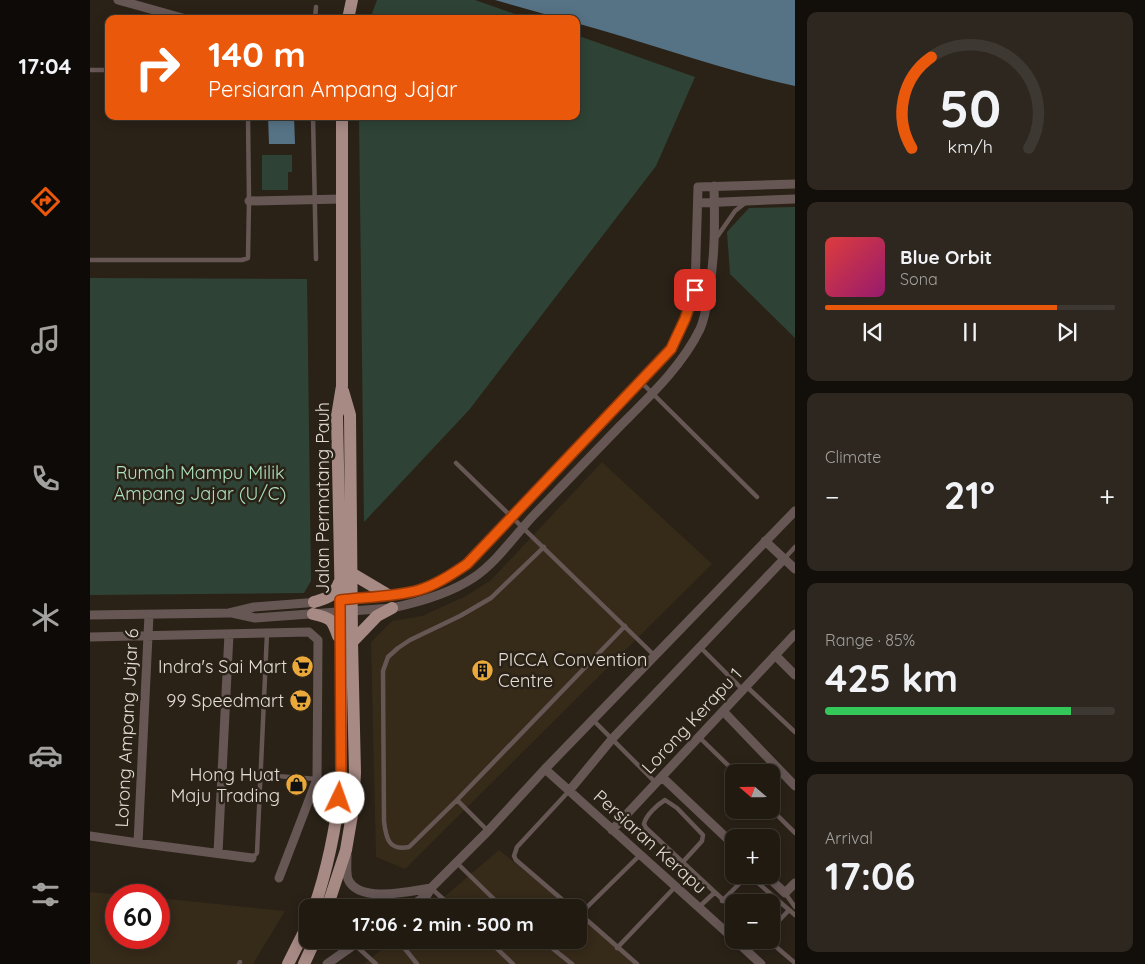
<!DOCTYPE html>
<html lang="en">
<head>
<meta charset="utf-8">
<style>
	:root { --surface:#201a11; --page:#2d271f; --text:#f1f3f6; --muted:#a2a19f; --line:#3d3831; --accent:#ea580c }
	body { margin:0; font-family:Quicksand,sans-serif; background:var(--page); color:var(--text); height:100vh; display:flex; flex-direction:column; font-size:19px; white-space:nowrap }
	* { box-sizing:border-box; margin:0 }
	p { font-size:16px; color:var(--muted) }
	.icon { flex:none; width:28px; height:28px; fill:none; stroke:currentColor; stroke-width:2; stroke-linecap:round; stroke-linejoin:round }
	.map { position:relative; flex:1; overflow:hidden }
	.side { display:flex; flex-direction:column; gap:12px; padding:12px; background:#120e09; width:350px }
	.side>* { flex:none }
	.guide { position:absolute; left:15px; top:15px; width:475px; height:105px; border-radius:10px; box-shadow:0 2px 12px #0003,0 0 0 1px var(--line); background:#ea580c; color:#fff; overflow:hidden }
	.needle { width:32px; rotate:290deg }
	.fabs { position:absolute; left:635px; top:764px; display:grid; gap:10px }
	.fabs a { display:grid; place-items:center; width:55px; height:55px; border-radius:10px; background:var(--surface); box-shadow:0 2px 12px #0003,0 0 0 1px var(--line); font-size:25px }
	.speed { position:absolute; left:15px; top:884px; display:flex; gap:10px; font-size:25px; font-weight:700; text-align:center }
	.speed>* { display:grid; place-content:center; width:65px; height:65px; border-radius:50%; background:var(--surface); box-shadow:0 2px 12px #0003,0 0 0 1px var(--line); line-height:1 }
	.speed .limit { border:8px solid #d22; background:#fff; color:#111 }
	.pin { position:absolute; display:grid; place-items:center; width:42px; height:42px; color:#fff; margin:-21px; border-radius:10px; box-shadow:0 2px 8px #0006 }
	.me { position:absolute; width:55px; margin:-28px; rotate:3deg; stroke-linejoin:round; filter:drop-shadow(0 0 4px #0008) }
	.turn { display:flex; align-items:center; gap:18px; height:105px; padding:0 20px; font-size:22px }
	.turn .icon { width:65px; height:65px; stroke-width:2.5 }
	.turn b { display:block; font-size:35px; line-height:42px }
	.big { font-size:38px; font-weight:800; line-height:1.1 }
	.side .tile { flex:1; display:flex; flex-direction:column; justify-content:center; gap:8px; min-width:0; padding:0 18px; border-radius:10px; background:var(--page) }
	.side .dial { align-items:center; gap:0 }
	.dial svg { height:130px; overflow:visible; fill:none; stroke:var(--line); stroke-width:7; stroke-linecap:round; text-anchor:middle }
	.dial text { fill:var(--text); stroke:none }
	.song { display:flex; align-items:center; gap:15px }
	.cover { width:60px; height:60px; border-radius:8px; background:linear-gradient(135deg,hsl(0 70% 55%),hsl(320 70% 35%)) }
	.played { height:5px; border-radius:2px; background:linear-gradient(90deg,var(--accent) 80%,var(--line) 80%) }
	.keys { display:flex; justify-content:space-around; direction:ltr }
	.heat { display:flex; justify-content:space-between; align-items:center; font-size:28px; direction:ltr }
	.charge { height:8px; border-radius:4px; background:linear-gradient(90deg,#34c759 85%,var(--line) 0) }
	.trip { position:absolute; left:209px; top:899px; width:288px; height:50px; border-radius:10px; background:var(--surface); box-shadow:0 2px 12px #0003,0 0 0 1px var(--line); font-weight:800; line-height:50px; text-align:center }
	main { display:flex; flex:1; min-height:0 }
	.tab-bar { display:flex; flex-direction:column; width:90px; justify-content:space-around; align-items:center; background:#0d0a07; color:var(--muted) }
	.tab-bar .icon { width:35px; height:35px }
	.tab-bar .on { color:var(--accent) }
	.tab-bar b { font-size:22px; color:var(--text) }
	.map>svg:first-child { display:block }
	.built { fill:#362a19 }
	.green { fill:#2e4335 }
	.water { fill:#567386 }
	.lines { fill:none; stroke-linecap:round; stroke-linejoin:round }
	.lane { stroke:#665755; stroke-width:4.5 }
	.street { stroke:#665755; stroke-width:9 }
	.primary { stroke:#a88a85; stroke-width:12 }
	.route-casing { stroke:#983908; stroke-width:12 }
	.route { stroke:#ea580c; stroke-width:9 }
	.labels { text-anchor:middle; stroke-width:5; stroke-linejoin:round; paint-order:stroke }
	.park-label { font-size:18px; fill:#abe1bd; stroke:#2a2217 }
	.street-label { font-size:18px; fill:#e3ddd6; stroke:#2a2217 }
	.poi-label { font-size:18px; fill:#e3ddd6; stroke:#2a2217; text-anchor:end }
</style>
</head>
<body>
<main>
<nav class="tab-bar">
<b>17:04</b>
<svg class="icon on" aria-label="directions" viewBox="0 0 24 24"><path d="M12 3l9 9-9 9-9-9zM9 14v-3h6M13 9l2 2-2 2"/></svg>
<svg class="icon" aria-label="music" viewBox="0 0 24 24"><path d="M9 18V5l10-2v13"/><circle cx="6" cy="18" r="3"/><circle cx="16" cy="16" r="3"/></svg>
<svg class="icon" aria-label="phone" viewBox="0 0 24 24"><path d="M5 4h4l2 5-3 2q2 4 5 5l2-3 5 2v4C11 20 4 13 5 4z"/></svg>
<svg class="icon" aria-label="climate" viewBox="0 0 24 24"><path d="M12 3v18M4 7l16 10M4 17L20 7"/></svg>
<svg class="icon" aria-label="car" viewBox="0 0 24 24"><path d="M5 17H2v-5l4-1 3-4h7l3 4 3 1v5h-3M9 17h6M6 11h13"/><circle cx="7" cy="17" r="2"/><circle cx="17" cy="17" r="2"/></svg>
<svg class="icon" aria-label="filters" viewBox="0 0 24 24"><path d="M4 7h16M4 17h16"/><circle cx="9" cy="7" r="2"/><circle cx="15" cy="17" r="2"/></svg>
</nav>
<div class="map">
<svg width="705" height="964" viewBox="0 0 705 964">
	<rect width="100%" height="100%" fill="#2a2217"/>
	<path class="built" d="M 512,462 L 622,564 L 315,869 L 286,857 L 281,642 L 302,621 L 332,616 L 376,596 L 401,580 Z
		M 409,850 L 480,907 L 341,908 Z
		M 0,892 L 35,895 L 26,895 L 26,938 L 69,938 L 69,898 L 195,911 L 163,964 L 0,964 Z
		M 488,913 L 550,964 L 274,964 L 303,940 L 488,940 Z"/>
	<path class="green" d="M 287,0 L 385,0 L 439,19 L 280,19 Z
		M 486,35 L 605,77 L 566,166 L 379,410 L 274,522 L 269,116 L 486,116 Z
		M 172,155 L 202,155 L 202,172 L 198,172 L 198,190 L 172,190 Z
		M 705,207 L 705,338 L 640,274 L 637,232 L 659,208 Z
		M 0,278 L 217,279 L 221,581 L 214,593 L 0,595 Z"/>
	<path class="water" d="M 405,0 L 705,0 L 705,86 C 631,70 560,43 486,23 L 486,19 L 472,19 Z
		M 178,116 L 204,116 L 205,144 L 179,144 Z"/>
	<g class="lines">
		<path class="lane" d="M 225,19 L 226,7
			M 0,70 L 19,70
			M 223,116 L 226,259
			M 627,237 L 645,211 L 655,203
			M 0,260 L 152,260 L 158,258 L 159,201 L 158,116
			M 551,382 L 667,497
			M 366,463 L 565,656
			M 454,547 L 401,598 L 370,616 L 320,640 L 308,648 L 298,657 L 293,671 L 294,821 C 296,839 299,851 319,847 L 367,800 L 535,626
			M 694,559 L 705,547
			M 610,647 L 653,690
			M 656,686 L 705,732
			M 503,720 L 566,783
			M 609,737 L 645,772
			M 172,775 L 227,779
			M 479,791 L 427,847 L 424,856 L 426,860 L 482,908
			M 367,800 L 398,831
			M 681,809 L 705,833
			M 162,858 L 167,853 L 177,633
			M 367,863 L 413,908
			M 592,863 L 612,841 L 613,835 L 587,808 L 575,800 C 567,805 556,815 554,824 L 556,828 L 644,910
			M 341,888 L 363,908
			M 695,893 L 705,907
			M 632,901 L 657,876 L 660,876 L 705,915
			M 609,907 L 624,893
			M 488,912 L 490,914 L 550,855
			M 490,914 L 547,964
			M 681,929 L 699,910
			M 308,940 L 327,964
			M 398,940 L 423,964
			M 452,940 L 482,964
			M 678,940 L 705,963
			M 265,945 L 286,964
			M 527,948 L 585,887
			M 149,964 L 150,962"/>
		<path class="street" d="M 28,0 L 96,19
			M 159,201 L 251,199
			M 608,203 L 705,199
			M 675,541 L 705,569
			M 257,599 C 281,597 307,597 330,590 C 347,584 362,574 377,564 L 581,349 L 595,319 L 605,289 L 608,187 L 705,184
			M 142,613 L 165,618 L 302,608 C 330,602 359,594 383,578 C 407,562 424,536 444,515 C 473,485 502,455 531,425 C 560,396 592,366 610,329 C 615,318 617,304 619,292 C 625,256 625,223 624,186
			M 0,615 L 139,613 L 164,607 L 229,602
			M 0,637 L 219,632 L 228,640 L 227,779 L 189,878
			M 685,655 L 705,675
			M 633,711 L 705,786
			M 455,769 L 644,939
			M 572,777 L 644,845
			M 479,791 L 522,739 L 694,559
			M 522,830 L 705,634
			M 0,836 L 48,843 L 162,858
			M 48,843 L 59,615
			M 128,853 L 139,634
			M 257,855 C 257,862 256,873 258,879 C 268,904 322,891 341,888
			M 676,875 L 695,893 L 705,883
			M 318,908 L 337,895 L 341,888 L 398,831 L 455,769 L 705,511
			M 645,940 L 671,964
			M 237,964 L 271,940"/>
		<path class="primary" d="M 258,19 L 262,0
			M 261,573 L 298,595
			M 224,602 C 240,597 243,597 250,581
			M 223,614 C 241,618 242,619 248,636
			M 262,642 L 287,616 L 302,608
			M 224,908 C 238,868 246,826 251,784 L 251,611 L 247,416 L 252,386 L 252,116
			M 237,908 L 256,850 L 263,809 L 265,773 L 262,642 L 260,415 L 253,391
			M 198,964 L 218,924
			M 214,964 L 225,940"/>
	</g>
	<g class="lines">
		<defs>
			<path id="route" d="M 249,798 L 251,784 L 250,600 C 276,597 304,597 329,590 C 346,585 362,574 377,564 L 581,349 L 595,319 L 605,290"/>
		</defs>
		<use href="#route" class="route-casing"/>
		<use href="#route" class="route"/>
	</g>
	<defs>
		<symbol id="supermarket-disc" viewBox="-11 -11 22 22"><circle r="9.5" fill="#eba93a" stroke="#2a2217"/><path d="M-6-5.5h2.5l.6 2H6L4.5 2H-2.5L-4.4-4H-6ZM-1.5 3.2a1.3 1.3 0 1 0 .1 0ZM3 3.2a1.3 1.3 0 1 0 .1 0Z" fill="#111"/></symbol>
		<symbol id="building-disc" viewBox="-11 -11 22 22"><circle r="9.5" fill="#eba93a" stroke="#2a2217"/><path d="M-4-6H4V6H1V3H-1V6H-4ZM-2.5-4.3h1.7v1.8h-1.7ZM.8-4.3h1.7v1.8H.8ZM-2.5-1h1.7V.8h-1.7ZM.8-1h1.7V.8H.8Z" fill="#111"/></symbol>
		<symbol id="shop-disc" viewBox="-11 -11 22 22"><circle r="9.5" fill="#eba93a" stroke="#2a2217"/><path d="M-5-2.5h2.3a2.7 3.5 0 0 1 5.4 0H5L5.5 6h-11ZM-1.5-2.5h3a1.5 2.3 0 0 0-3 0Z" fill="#111"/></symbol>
	</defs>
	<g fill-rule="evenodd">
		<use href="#supermarket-disc" x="200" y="654" width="25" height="25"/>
		<use href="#building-disc" x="380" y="658" width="25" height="25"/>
		<use href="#supermarket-disc" x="198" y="688" width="25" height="25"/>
		<use href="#shop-disc" x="194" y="772" width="25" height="25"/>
	</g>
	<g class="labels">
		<g class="park-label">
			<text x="110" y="479">Rumah Mampu Milik<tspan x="110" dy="21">Ampang Jajar (U/C)</tspan></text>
		</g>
		<g class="street-label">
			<text transform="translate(233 498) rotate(-90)" y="6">Jalan Permatang Pauh</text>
			<text transform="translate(602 721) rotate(-47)" y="6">Lorong Kerapu 1</text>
			<text transform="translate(37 728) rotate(-87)" y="6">Lorong Ampang Jajar 6</text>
			<text transform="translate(560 842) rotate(42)" y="6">Persiaran Kerapu</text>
		</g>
		<g class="poi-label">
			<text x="408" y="666" text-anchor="start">PICCA Convention<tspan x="408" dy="21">Centre</tspan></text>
			<text x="197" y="673">Indra's Sai Mart</text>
			<text x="194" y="707">99 Speedmart</text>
			<text x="190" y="781">Hong Huat<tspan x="190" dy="21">Maju Trading</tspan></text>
		</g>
	</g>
</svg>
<div class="fabs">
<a><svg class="needle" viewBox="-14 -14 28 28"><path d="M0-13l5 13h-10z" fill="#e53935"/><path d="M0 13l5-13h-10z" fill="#a2a19f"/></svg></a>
<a>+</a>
<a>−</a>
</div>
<div class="speed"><div class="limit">60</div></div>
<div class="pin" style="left:605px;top:290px;background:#d93025"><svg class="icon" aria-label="arrive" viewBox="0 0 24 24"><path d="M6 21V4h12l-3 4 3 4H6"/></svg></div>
<svg class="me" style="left:249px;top:798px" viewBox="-20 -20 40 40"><circle r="19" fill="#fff"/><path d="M0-13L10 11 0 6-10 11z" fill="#ea580c"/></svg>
<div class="trip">17:06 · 2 min · 500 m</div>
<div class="guide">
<div class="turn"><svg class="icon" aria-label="right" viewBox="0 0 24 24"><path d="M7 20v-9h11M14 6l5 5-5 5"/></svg><div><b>140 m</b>Persiaran Ampang Jajar</div></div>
</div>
</div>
<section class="side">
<div class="tile dial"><svg viewBox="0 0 100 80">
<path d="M14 69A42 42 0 1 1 86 69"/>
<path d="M14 69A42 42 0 0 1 26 13" stroke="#ea580c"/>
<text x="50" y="56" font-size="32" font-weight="700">50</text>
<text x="50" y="72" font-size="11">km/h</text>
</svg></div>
<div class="tile">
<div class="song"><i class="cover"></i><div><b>Blue Orbit</b><p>Sona</p></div></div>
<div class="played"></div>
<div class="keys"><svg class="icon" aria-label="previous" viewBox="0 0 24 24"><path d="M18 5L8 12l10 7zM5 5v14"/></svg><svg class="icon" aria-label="pause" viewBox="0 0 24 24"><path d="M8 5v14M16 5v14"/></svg><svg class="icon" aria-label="next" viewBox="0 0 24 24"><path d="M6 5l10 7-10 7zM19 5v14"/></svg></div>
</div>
<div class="tile"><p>Climate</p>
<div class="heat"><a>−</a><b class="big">21°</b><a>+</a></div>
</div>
<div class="tile"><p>Range · 85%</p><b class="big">425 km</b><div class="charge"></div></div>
<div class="tile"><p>Arrival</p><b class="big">17:06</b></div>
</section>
</main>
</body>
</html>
